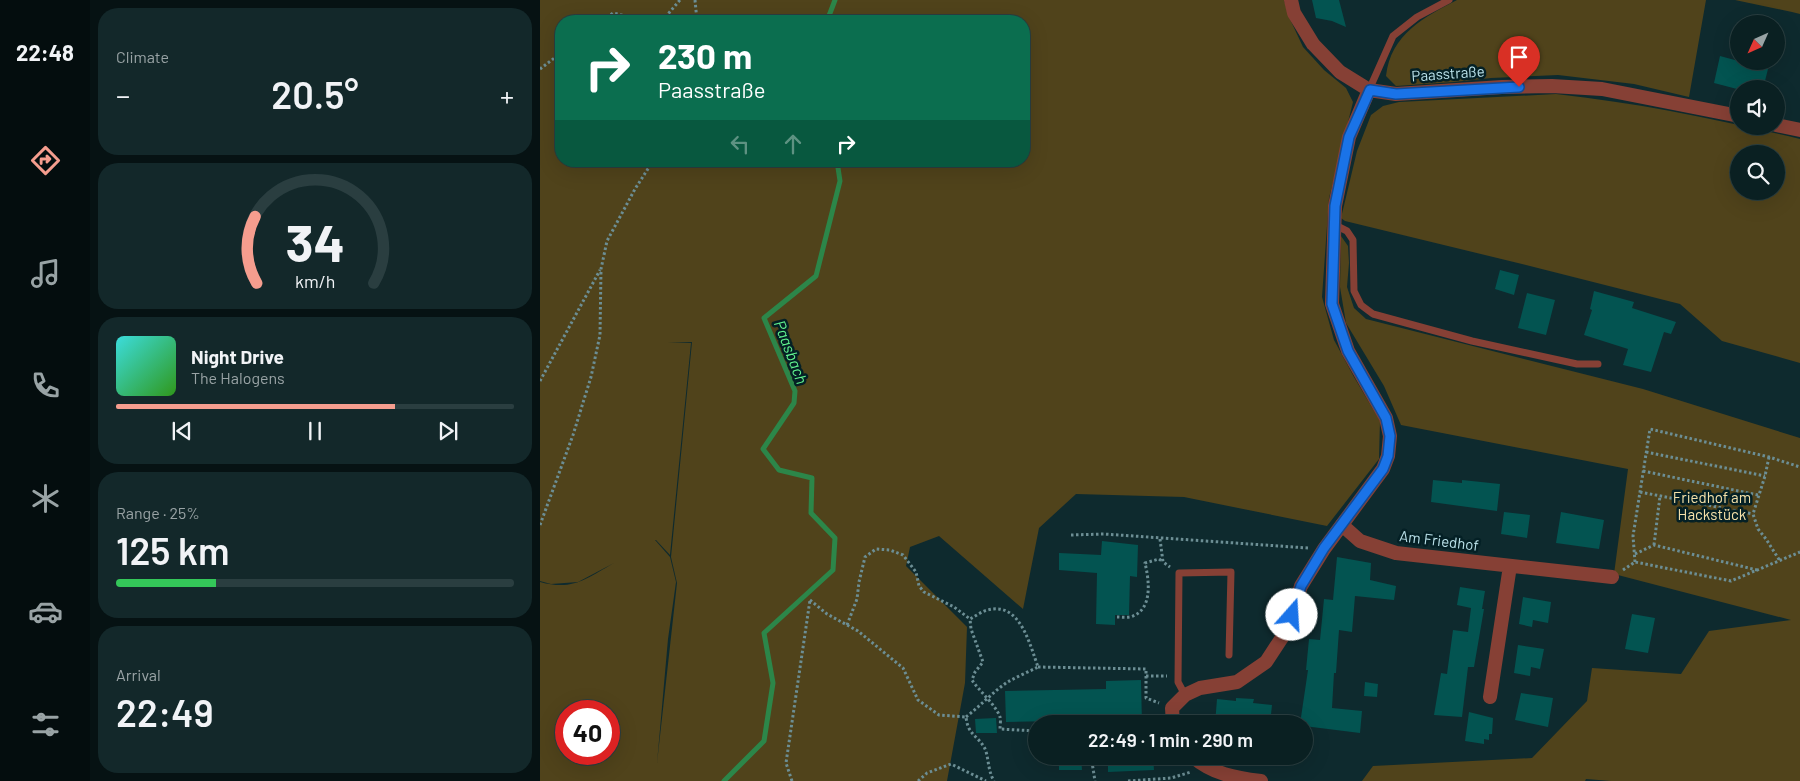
<!DOCTYPE html>
<html lang="en">
<head>
<meta charset="utf-8">
<style>
	:root { --surface:#0a2022; --page:#13282a; --text:#f1f3f6; --muted:#99a3a5; --line:#2a3e40; --accent:#f59d8e }
	body { margin:0; font-family:Barlow,sans-serif; background:var(--page); color:var(--text); height:100vh; display:flex; flex-direction:column; font-size:19px; white-space:nowrap }
	* { box-sizing:border-box; margin:0 }
	p { font-size:16px; color:var(--muted) }
	.icon { flex:none; width:28px; height:28px; fill:none; stroke:currentColor; stroke-width:2; stroke-linecap:round; stroke-linejoin:round }
	.map { position:relative; flex:1; overflow:hidden }
	.drawer { display:flex; flex-direction:column; gap:8px; padding:8px; background:#061213; width:450px }
	.drawer>* { flex:none }
	.guide { position:absolute; left:15px; top:15px; width:475px; height:152px; border-radius:20px; box-shadow:0 5px 20px #0002,0 0 0 1px var(--line); background:#0b6e4f; color:#fff; overflow:hidden }
	.needle { width:32px; rotate:225deg }
	.fabs { position:absolute; left:1190px; top:15px; display:grid; gap:10px }
	.fabs a { display:grid; place-items:center; width:55px; height:55px; border-radius:50%; background:var(--surface); box-shadow:0 5px 20px #0002,0 0 0 1px var(--line); font-size:25px }
	.speed { position:absolute; left:15px; top:700px; display:flex; gap:10px; font-size:25px; font-weight:700; text-align:center }
	.speed>* { display:grid; place-content:center; width:65px; height:65px; border-radius:50%; background:var(--surface); box-shadow:0 5px 20px #0002,0 0 0 1px var(--line); line-height:1 }
	.speed .limit { border:8px solid #d22; background:#fff; color:#111 }
	.pin { position:absolute; display:grid; place-items:center; width:42px; height:42px; color:#fff; margin:-51px -21px; border-radius:50% 50% 50% 0; rotate:-45deg; box-shadow:0 0 5px #0007 }
	.pin .icon { rotate:45deg }
	.me { position:absolute; width:55px; margin:-28px; rotate:19deg; stroke-linejoin:round; filter:drop-shadow(0 0 4px #0008) }
	.turn { display:flex; align-items:center; gap:18px; height:105px; padding:0 20px; font-size:22px }
	.turn .icon { width:65px; height:65px; stroke-width:2.5 }
	.turn b { display:block; font-size:35px; line-height:42px }
	.lanes { display:flex; align-items:center; height:48px; padding:0 20px; background:#0003; justify-content:center; gap:25px; direction:ltr }
	.lanes .off { opacity:.35 }
	.big { font-size:38px; font-weight:600; line-height:1.1 }
	.drawer .widget { flex:1; display:flex; flex-direction:column; justify-content:center; gap:8px; min-width:0; padding:0 18px; border-radius:20px; background:var(--page) }
	.drawer .dial { align-items:center; gap:0 }
	.dial svg { height:130px; overflow:visible; fill:none; stroke:var(--line); stroke-width:7; stroke-linecap:round; text-anchor:middle }
	.dial text { fill:var(--text); stroke:none }
	.song { display:flex; align-items:center; gap:15px }
	.cover { width:60px; height:60px; border-radius:8px; background:linear-gradient(135deg,hsl(180 70% 55%),hsl(110 70% 35%)) }
	.played { height:5px; border-radius:2px; background:linear-gradient(90deg,var(--accent) 70%,var(--line) 70%) }
	.keys { display:flex; justify-content:space-around; direction:ltr }
	.heat { display:flex; justify-content:space-between; align-items:center; font-size:28px; direction:ltr }
	.charge { height:8px; border-radius:4px; background:linear-gradient(90deg,#34c759 25%,var(--line) 0) }
	.trip { position:absolute; left:488px; top:715px; width:285px; height:50px; border-radius:25px; background:var(--surface); box-shadow:0 5px 20px #0002,0 0 0 1px var(--line); font-weight:600; line-height:50px; text-align:center }
	main { display:flex; flex:1; min-height:0 }
	.tab-bar { display:flex; flex-direction:column; width:90px; justify-content:space-around; align-items:center; background:#040d0e; color:var(--muted) }
	.tab-bar .icon { width:35px; height:35px }
	.tab-bar .selected { color:var(--accent) }
	.tab-bar b { font-size:22px; color:var(--text) }
	.map>svg:first-child { display:block }
	.green { fill:#50431b; fill-rule:evenodd }
	.lines { fill:none; stroke-linecap:round; stroke-linejoin:round }
	.stream { stroke:#2c8649; stroke-width:5 }
	.building { fill:#035451 }
	.path { stroke:#6c8e94; stroke-width:3; stroke-dasharray:2.5 2.5; stroke-linecap:butt }
	.service { stroke:#864035; stroke-width:7 }
	.minor { stroke:#864035; stroke-width:14 }
	.tertiary { stroke:#864035; stroke-width:14 }
	.route-casing { stroke:#114b97; stroke-width:12 }
	.route { stroke:#1a73e8; stroke-width:9 }
	.labels { text-anchor:middle; stroke-width:5; stroke-linejoin:round; paint-order:stroke }
	.street-label { font-size:15px; fill:#bbe2ea; stroke:#042025 }
	.park-label { font-size:15px; fill:#f6e2aa; stroke:#042025 }
	.water-label { font-size:16px; font-style:italic; fill:#61f38e; stroke:#042025 }
</style>
</head>
<body>
<main>
<nav class="tab-bar">
<b>22:48</b>
<svg class="icon selected" aria-label="directions" viewBox="0 0 24 24"><path d="M12 3l9 9-9 9-9-9zM9 14v-3h6M13 9l2 2-2 2"/></svg>
<svg class="icon" aria-label="music" viewBox="0 0 24 24"><path d="M9 18V5l10-2v13"/><circle cx="6" cy="18" r="3"/><circle cx="16" cy="16" r="3"/></svg>
<svg class="icon" aria-label="phone" viewBox="0 0 24 24"><path d="M5 4h4l2 5-3 2q2 4 5 5l2-3 5 2v4C11 20 4 13 5 4z"/></svg>
<svg class="icon" aria-label="climate" viewBox="0 0 24 24"><path d="M12 3v18M4 7l16 10M4 17L20 7"/></svg>
<svg class="icon" aria-label="car" viewBox="0 0 24 24"><path d="M5 17H2v-5l4-1 3-4h7l3 4 3 1v5h-3M9 17h6M6 11h13"/><circle cx="7" cy="17" r="2"/><circle cx="17" cy="17" r="2"/></svg>
<svg class="icon" aria-label="filters" viewBox="0 0 24 24"><path d="M4 7h16M4 17h16"/><circle cx="9" cy="7" r="2"/><circle cx="15" cy="17" r="2"/></svg>
</nav>
<section class="drawer">
<div class="widget"><p>Climate</p>
<div class="heat"><a>−</a><b class="big">20.5°</b><a>+</a></div>
</div>
<div class="widget dial"><svg viewBox="0 0 100 80">
<path d="M14 69A42 42 0 1 1 86 69"/>
<path d="M14 69A42 42 0 0 1 13 28" stroke="#f59d8e"/>
<text x="50" y="56" font-size="32" font-weight="700">34</text>
<text x="50" y="72" font-size="11">km/h</text>
</svg></div>
<div class="widget">
<div class="song"><i class="cover"></i><div><b>Night Drive</b><p>The Halogens</p></div></div>
<div class="played"></div>
<div class="keys"><svg class="icon" aria-label="previous" viewBox="0 0 24 24"><path d="M18 5L8 12l10 7zM5 5v14"/></svg><svg class="icon" aria-label="pause" viewBox="0 0 24 24"><path d="M8 5v14M16 5v14"/></svg><svg class="icon" aria-label="next" viewBox="0 0 24 24"><path d="M6 5l10 7-10 7zM19 5v14"/></svg></div>
</div>
<div class="widget"><p>Range · 25%</p><b class="big">125 km</b><div class="charge"></div></div>
<div class="widget"><p>Arrival</p><b class="big">22:49</b></div>
</section>
<div class="map">
<svg width="1260" height="781" viewBox="0 0 1260 781">
	<rect width="100%" height="100%" fill="#0e2a2e"/>
	<path class="green" d="M 0,0 L 744,0 L 749,17 L 763,47 L 784,70 L 806,88 L 813,102 L 789,198 L 782,297 L 794,340 L 814,377 L 840,421 L 839,459 L 787,526 L 644,497 L 536,494 L 499,528 L 483,609 L 399,536 L 370,547 L 366,566 L 427,627 L 425,683 L 407,781 L 0,781 L 0,582 C 33,591 46,579 74,563 L 38,582 L 11,584 L 0,581 ZM 21,21 L 484,21 L 484,161 L 21,161 ZM 152,342 L 131,557 L 137,583 L 117,763 L 128,639 L 136,582 L 130,557 L 115,540 L 116,540 L 130,555 L 151,343 L 128,343 ZM 26,711 L 69,711 L 69,754 L 26,754 Z
		M 917,0 L 1166,0 L 1149,97 L 1094,84 L 1018,75 L 951,78 L 914,82 L 856,86 L 846,76 C 851,34 884,17 917,0 Z
		M 1195,0 L 1260,0 L 1260,14 L 1252,12 Z
		M 1016,94 C 1099,103 1180,120 1260,139 L 1260,363 L 1182,341 L 1140,304 L 982,264 L 805,221 L 801,218 L 817,151 L 831,115 L 843,106 L 859,102 ZM 1199,154 L 1236,154 L 1236,191 L 1199,191 Z
		M 801,236 L 808,246 L 809,263 L 807,287 L 814,308 L 826,319 L 1103,389 L 1260,438 L 1260,781 L 1071,781 L 1046,779 L 1045,781 L 822,781 L 833,766 L 992,758 L 1047,701 L 1052,668 L 1141,674 L 1169,631 L 1251,620 L 1074,574 L 1088,469 L 861,425 L 844,386 L 806,323 L 800,287 Z"/>
	<g class="lines">
		<path class="stream" d="M 287,21 L 295,0
			M 184,781 L 224,741 L 233,683 L 224,633 L 293,570 L 295,538 L 271,513 L 272,478 L 239,470 L 223,449 L 254,403 L 255,391 L 224,318 L 276,276 L 300,181 L 297,161"/>
	</g>
	<path class="building" d="M 772,0 L 799,0 L 806,27 L 792,21 L 776,18 Z
		M 1180,56 L 1228,69 L 1223,89 L 1197,89 L 1174,83 Z
		M 960,270 L 979,275 L 974,295 L 955,289 Z
		M 1054,291 L 1094,302 L 1092,308 L 1136,322 L 1131,334 L 1124,332 L 1111,372 L 1083,365 L 1088,349 L 1044,335 L 1052,310 L 1050,309 Z
		M 987,293 L 1015,300 L 1006,335 L 978,328 Z
		M 893,480 L 922,483 L 922,480 L 960,484 L 957,511 L 891,502 Z
		M 964,512 L 990,515 L 987,538 L 961,534 Z
		M 1021,512 L 1064,520 L 1059,549 L 1016,543 Z
		M 562,541 L 598,545 L 597,577 L 590,576 L 589,615 L 575,615 L 575,625 L 556,624 L 557,573 L 519,570 L 519,553 L 561,555 Z
		M 797,557 L 831,563 L 830,580 L 856,586 L 854,600 L 815,596 L 812,632 L 799,630 L 796,673 L 794,673 L 792,708 L 822,711 L 820,733 L 764,726 L 764,724 L 760,724 L 768,670 L 766,670 L 769,639 L 780,640 L 784,599 L 793,600 Z
		M 920,587 L 945,591 L 942,609 L 944,609 L 934,667 L 928,667 L 922,717 L 894,715 L 901,673 L 907,674 L 913,630 L 928,632 L 931,608 L 917,605 Z
		M 983,597 L 1011,602 L 1008,623 L 993,620 L 992,627 L 979,624 Z
		M 1092,614 L 1115,618 L 1108,653 L 1085,649 Z
		M 978,645 L 1004,649 L 1000,669 L 991,667 L 990,676 L 974,673 Z
		M 601,680 L 602,724 L 567,724 L 567,720 L 466,722 L 465,691 L 566,689 L 566,681 Z
		M 825,682 L 838,684 L 837,697 L 824,696 Z
		M 981,693 L 1013,698 L 1008,727 L 975,720 Z
		M 696,698 L 714,699 L 713,703 L 732,705 L 730,724 L 675,724 L 677,699 L 696,701 Z
		M 929,712 L 953,718 L 952,734 L 949,734 L 949,740 L 944,739 L 944,744 L 925,741 Z
		M 456,718 L 457,733 L 436,733 L 435,719 Z
		M 519,756 L 541,756 L 542,770 L 519,770 Z
		M 568,756 L 613,756 L 614,770 L 568,772 Z"/>
	<g class="lines">
		<path class="path" d="M 155,0 L 157,21
			M 63,21 L 73,13 L 107,21
			M 122,21 L 140,0
			M 0,69 L 21,53
			M 0,381 L 60,270
			M 1106,452 L 1225,476
			M 1229,457 L 1225,476 L 1213,514 L 1218,529 L 1226,539 L 1240,561
			M 1103,471 L 1218,495
			M 1100,492 L 1213,514
			M 0,525 L 33,435 L 51,377 L 60,335 L 61,269 L 67,241 L 95,189 L 113,161
			M 531,535 L 564,534 L 768,548
			M 620,539 L 623,562 L 630,567
			M 1114,545 L 1120,496
			M 1095,554 L 1114,545 L 1217,570
			M 1095,562 L 1093,536 L 1110,429 L 1229,457 L 1260,467
			M 1083,570 L 1095,562 L 1191,581 L 1260,552
			M 270,600 L 287,614 L 318,631 L 363,668 L 378,700 L 399,715 L 426,717 C 428,735 437,735 444,747 C 449,755 447,769 454,781
			M 577,617 C 581,617 589,618 593,616 C 613,608 609,580 605,563 L 619,559 L 623,562
			M 307,625 L 317,599 L 319,582 L 325,557 L 336,549 L 350,550 L 363,555 L 376,572 L 379,586 L 384,592 L 414,607 L 430,619
			M 498,667 L 606,669 L 606,698 L 619,703
			M 606,676 L 627,676
			M 426,717 C 440,706 452,693 466,683 C 476,677 488,672 498,667 C 490,645 480,601 448,610 C 442,611 436,616 430,619 L 431,629 L 443,662 L 435,672 L 432,680 C 439,691 456,705 460,717 C 461,720 460,726 460,729 L 496,731
			M 551,756 L 555,781
			M 252,781 L 246,763 L 270,600
			M 378,781 L 387,773 L 411,764 L 446,781
			M 588,781 L 631,778 L 651,772"/>
		<path class="service" d="M 829,90 L 853,36 L 877,17 L 909,0
			M 795,225 L 807,231 L 813,240 L 814,291 L 821,305 L 833,314 L 932,341 L 1037,364 L 1058,364
			M 645,695 L 638,682 L 639,573 L 691,572 L 689,655"/>
		<path class="minor" d="M 802,525 L 820,541 L 856,553 L 1072,577
			M 950,697 L 970,566"/>
		<path class="tertiary" d="M 751,0 L 754,13 L 773,44 L 800,72 L 829,90 L 856,94 L 962,87 L 1012,86 L 1062,89 L 1199,116
			M 1236,125 L 1260,130
			M 633,724 L 632,708 L 645,695 L 660,688 L 697,682 L 726,662 L 747,630 L 761,586 L 784,549 L 843,469 L 848,456 L 850,436 L 846,418 L 808,351 L 792,304 L 795,206 L 809,137 L 829,90
			M 652,756 C 672,774 696,778 721,781"/>
	</g>
	<g class="lines">
		<defs>
			<path id="route" d="M 752,615 L 761,586 L 784,548 L 843,469 L 848,456 L 850,436 L 846,418 L 808,351 L 792,304 L 795,206 L 809,137 L 830,90 L 856,94 L 979,87"/>
		</defs>
		<use href="#route" class="route-casing"/>
		<use href="#route" class="route"/>
	</g>
	<g class="labels">
		<g class="street-label">
			<text transform="translate(908 74) rotate(-4)" y="5">Paasstraße</text>
			<text transform="translate(899 541) rotate(7)" y="5">Am Friedhof</text>
		</g>
		<g class="park-label">
			<text x="1172" y="503">Friedhof am<tspan x="1172" dy="17">Hackstück</tspan></text>
		</g>
		<g class="water-label">
			<text transform="translate(251 352) rotate(69)" y="6">Paasbach</text>
		</g>
	</g>
</svg>
<div class="fabs">
<a><svg class="needle" viewBox="-14 -14 28 28"><path d="M0-13l5 13h-10z" fill="#e53935"/><path d="M0 13l5-13h-10z" fill="#99a3a5"/></svg></a>
<a><svg class="icon" aria-label="sound" viewBox="0 0 24 24"><path d="M4 9h4l5-4v14l-5-4H4zM17 9q2 3 0 6"/></svg></a>
<a><svg class="icon" aria-label="search" viewBox="0 0 24 24"><circle cx="10" cy="10" r="6"/><path d="M15 15l6 6"/></svg></a>
</div>
<div class="speed"><div class="limit">40</div></div>
<div class="pin" style="left:979px;top:87px;background:#d93025"><svg class="icon" aria-label="arrive" viewBox="0 0 24 24"><path d="M6 21V4h12l-3 4 3 4H6"/></svg></div>
<svg class="me" style="left:752px;top:615px" viewBox="-20 -20 40 40"><circle r="19" fill="#fff"/><path d="M0-13L10 11 0 6-10 11z" fill="#1a73e8"/></svg>
<div class="trip">22:49 · 1 min · 290 m</div>
<div class="guide">
<div class="turn"><svg class="icon" aria-label="right" viewBox="0 0 24 24"><path d="M7 20v-9h11M14 6l5 5-5 5"/></svg><div><b>230 m</b>Paasstraße</div></div>
<div class="lanes"><svg class="icon off" aria-label="left" viewBox="0 0 24 24"><path d="M17 20v-9H6M10 6l-5 5 5 5"/></svg><svg class="icon off" aria-label="ahead" viewBox="0 0 24 24"><path d="M12 20V5M6 11l6-6 6 6"/></svg><svg class="icon" aria-label="right" viewBox="0 0 24 24"><path d="M7 20v-9h11M14 6l5 5-5 5"/></svg></div>
</div>
</div>
</main>
</body>
</html>
